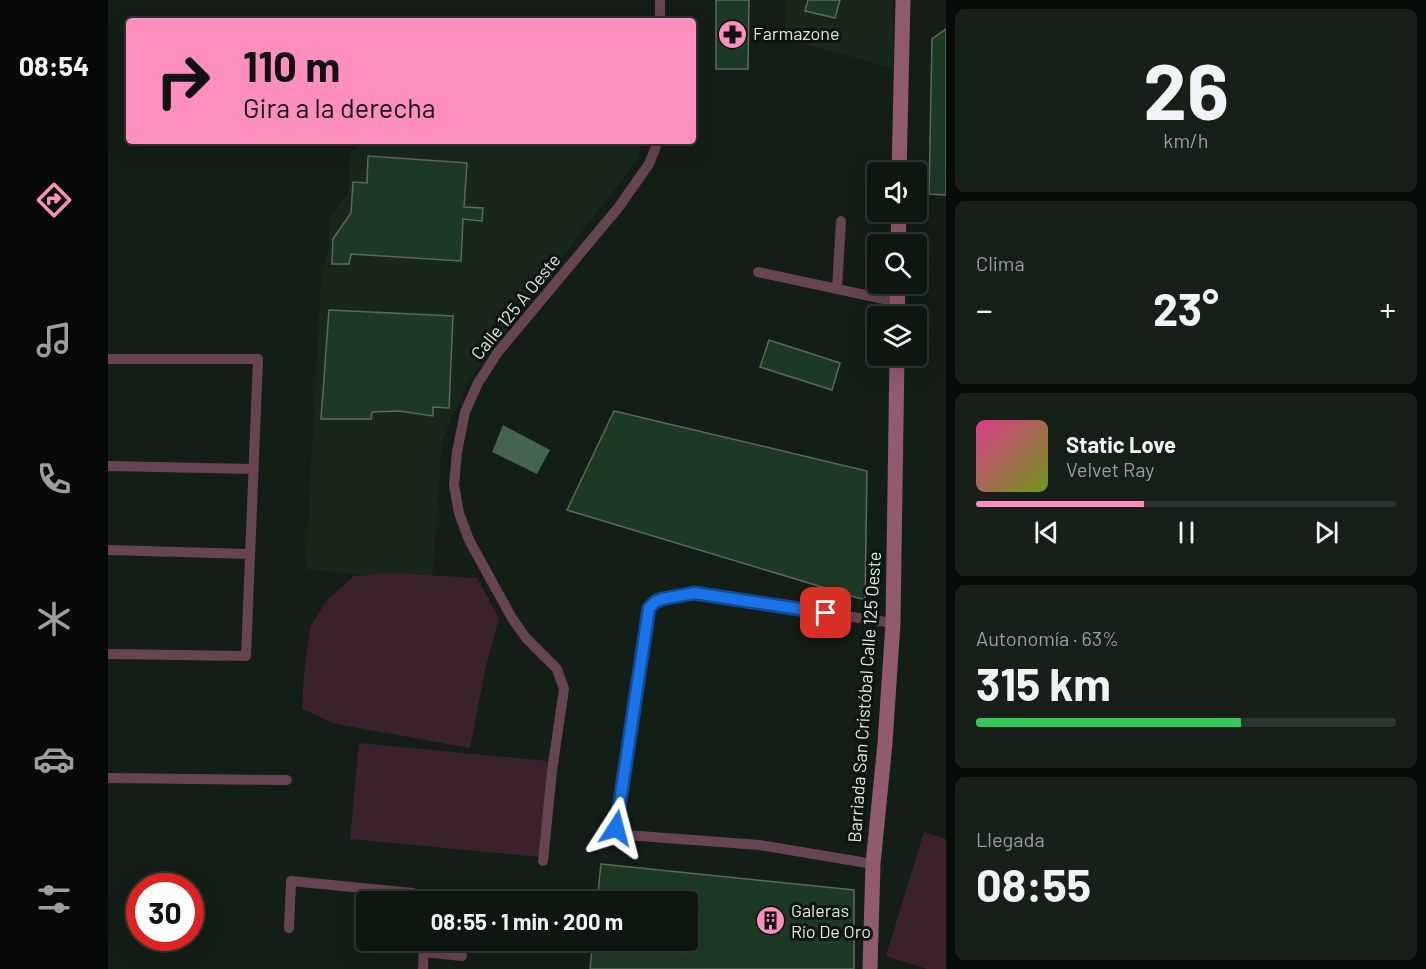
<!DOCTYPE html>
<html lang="es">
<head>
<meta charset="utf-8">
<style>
	:root { --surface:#0e1610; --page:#171f19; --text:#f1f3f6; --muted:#9b9f9f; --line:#2e3530; --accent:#fe8ebd }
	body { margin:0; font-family:Barlow,sans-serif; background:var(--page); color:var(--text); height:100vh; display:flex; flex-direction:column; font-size:22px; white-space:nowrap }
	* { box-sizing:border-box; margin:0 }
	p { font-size:20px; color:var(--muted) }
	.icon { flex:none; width:33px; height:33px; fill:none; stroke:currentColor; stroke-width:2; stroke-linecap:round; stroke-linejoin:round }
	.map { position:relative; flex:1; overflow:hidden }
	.drawer { display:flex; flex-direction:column; gap:9px; padding:9px; background:#080c09; width:480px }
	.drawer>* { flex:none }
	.banner { position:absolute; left:18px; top:18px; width:570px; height:126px; border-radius:6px; box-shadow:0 6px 24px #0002,0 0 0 2px var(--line); background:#fe8ebd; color:#111; overflow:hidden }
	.tools { position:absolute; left:759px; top:162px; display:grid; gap:12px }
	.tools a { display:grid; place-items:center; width:60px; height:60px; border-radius:6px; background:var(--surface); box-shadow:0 6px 24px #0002,0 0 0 2px var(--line); font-size:30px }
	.speed { position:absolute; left:18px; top:873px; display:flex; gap:12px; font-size:30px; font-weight:700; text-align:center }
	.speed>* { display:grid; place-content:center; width:78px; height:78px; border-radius:50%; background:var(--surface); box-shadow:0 6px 24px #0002,0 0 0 2px var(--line); line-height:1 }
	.speed .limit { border:9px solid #d22; background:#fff; color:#111 }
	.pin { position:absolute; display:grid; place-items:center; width:51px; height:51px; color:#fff; margin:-26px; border-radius:12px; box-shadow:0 3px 9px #0006 }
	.me { position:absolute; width:66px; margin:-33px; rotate:9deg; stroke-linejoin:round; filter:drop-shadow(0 0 4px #0008) }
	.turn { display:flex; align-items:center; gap:21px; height:126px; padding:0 18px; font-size:27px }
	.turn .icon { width:78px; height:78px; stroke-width:2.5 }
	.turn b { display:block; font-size:42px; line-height:51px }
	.big { font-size:45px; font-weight:700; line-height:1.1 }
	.drawer .card { flex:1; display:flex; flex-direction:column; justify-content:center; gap:9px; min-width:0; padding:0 21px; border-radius:9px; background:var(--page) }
	.drawer .dial { align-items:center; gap:0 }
	.dial b { font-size:78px; line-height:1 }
	.song { display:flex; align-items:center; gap:18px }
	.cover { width:72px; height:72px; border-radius:9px; background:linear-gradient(135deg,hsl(330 70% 55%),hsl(80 70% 35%)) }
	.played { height:6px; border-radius:3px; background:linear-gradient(90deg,var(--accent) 40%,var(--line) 40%) }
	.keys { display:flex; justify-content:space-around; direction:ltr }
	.heat { display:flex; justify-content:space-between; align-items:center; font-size:33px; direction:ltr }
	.charge { height:9px; border-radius:4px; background:linear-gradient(90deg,#34c759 63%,var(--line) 0) }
	.trip { position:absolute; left:248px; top:891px; width:342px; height:60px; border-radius:6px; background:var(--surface); box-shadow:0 6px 24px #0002,0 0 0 2px var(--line); font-weight:700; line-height:60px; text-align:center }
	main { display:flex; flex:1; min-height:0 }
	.dock { display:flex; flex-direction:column; width:108px; justify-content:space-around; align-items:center; background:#060906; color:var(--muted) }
	.dock .icon { width:42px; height:42px }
	.dock .on { color:var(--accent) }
	.dock b { font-size:27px; color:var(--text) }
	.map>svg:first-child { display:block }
	.built { fill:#17281b }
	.green { fill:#3b212b }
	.water { fill:#45644c }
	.building { fill:#1c3924; stroke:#5c695f; stroke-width:1.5 }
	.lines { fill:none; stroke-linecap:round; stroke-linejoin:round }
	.street { stroke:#664451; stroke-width:10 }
	.secondary { stroke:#905a6f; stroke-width:15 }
	.route-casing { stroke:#114b97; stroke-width:15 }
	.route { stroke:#1a73e8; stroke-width:10 }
	.labels { text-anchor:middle; stroke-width:6; stroke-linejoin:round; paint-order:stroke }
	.poi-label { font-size:18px; fill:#e0e7e1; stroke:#0a150d; text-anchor:start }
	.street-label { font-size:18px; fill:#e0e7e1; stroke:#0a150d }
</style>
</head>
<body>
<main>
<nav class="dock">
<b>08:54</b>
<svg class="icon on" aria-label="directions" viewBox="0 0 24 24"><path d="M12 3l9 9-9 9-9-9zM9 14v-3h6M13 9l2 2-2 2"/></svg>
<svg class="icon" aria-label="music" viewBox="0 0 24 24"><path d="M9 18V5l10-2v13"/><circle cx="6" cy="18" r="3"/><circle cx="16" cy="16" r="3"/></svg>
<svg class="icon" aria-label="phone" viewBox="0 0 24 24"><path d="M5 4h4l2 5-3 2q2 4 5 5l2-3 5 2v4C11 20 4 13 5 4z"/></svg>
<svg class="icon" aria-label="climate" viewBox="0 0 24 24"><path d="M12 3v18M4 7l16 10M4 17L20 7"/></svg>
<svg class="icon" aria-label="car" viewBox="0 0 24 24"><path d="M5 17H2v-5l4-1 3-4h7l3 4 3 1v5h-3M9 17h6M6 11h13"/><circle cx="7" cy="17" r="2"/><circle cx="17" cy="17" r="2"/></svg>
<svg class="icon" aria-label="filters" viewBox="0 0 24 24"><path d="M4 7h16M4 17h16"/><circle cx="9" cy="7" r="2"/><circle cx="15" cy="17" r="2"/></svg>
</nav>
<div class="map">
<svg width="838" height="969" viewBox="0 0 838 969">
	<rect width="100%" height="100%" fill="#131e16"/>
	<path class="built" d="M 677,0 L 785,0 L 785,68 L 677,39 Z
		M 253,141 L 532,142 L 531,156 L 526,165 L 470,236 L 418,308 L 360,381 L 334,441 L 324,582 L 198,569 L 213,275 L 221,249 L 221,220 L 240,193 L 242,155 Z"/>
	<path class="green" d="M 282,573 L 369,578 L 391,618 L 377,670 L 362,748 L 228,724 L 194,709 L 196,673 L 202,627 L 219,600 L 246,576 Z
		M 251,743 L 440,761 L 431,857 L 242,839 Z
		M 816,832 L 838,839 L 838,969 L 819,969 L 778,956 Z"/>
	<path class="water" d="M 395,425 L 442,450 L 429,474 L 384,452 Z"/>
	<path class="building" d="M 608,0 L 641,0 L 640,69 L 608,69 Z
		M 700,0 L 732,0 L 727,18 L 697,11 Z
		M 838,29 L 838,195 L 821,194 L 824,39 Z
		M 260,156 L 359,163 L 356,207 L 375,208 L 374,221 L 355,219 L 353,261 L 243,254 L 241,264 L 224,264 L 225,239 L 243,213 L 245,182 L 259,183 Z
		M 221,310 L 345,316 L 341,408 L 325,407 L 325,416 L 291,411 L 264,412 L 263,419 L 213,419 Z
		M 661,340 L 732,363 L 724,390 L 652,367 Z
		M 506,411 L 759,471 L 757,600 L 459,510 Z
		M 493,864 L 746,890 L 746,969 L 482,969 L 485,940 L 579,940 L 579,902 L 489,902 Z"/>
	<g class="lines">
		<path class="street" d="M 552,0 L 552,21
			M 650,272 L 790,302
			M 729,289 L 733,221
			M 0,359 L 150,359 L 138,656 L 0,654
			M 0,466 L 145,469
			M 0,550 L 142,554
			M 0,778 L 179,780
			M 435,861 L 444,771 L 456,689 L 449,669 L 418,638 L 404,618 L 361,540 L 351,513 L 346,485 L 349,452 L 357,412 L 370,383 L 390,352 L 510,208 L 541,164 L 550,141
			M 765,864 L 652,845 L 518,835 L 511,833 L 508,828 L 541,608 C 552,596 570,596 586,593 L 785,623
			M 181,928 L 183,881 L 305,893 L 314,897 L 316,902
			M 316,952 L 354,956
			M 315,969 L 316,940"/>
		<path class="secondary" d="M 791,172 L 795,0
			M 790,244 L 791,212
			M 789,316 L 790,284
			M 762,969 L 765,864 L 777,743 L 785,623 L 789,356"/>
	</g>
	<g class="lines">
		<defs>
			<path id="route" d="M 508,828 L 541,608 L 547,602 L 554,599 L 586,593 L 718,613"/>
		</defs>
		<use href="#route" class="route-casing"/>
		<use href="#route" class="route"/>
	</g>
	<defs>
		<symbol id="pharmacy-disc" viewBox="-11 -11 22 22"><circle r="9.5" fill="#fe8ebd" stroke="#0a150d"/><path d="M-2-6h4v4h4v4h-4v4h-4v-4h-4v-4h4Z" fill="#111"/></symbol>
		<symbol id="building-disc" viewBox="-11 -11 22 22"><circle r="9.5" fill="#fe8ebd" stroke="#0a150d"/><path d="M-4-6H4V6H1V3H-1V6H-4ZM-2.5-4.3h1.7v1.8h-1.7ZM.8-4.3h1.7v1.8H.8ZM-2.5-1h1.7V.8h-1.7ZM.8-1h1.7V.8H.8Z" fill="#111"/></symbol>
	</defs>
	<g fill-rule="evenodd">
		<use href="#pharmacy-disc" x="608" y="18" width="33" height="33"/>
		<use href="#building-disc" x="646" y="904" width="33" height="33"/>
	</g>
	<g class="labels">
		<g class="poi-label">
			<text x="645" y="40">Farmazone</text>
			<text x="683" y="917">Galeras<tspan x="683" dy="21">Río De Oro</tspan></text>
		</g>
		<g class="street-label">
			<text transform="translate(408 307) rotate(-51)" y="6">Calle 125 A Oeste</text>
			<text transform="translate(757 697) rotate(-86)" y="6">Barriada San Cristóbal Calle 125 Oeste</text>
		</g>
	</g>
</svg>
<div class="tools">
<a><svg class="icon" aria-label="sound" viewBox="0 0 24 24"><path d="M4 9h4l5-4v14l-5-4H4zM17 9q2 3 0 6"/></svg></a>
<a><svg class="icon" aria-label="search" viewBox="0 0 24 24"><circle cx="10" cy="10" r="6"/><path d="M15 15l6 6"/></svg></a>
<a><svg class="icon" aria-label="layers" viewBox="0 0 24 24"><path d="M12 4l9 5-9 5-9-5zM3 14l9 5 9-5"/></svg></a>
</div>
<div class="speed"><div class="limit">30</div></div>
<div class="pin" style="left:718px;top:613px;background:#d93025"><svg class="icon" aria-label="arrive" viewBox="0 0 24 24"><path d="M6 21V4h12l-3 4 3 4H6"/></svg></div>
<svg class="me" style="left:508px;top:828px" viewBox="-20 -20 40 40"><path d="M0-17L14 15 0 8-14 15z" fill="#1a73e8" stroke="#fff" stroke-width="4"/></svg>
<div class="trip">08:55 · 1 min · 200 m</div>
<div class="banner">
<div class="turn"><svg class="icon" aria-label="right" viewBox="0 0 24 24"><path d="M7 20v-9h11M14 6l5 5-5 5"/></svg><div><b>110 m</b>Gira a la derecha</div></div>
</div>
</div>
<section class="drawer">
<div class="card dial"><b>26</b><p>km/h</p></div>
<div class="card"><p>Clima</p>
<div class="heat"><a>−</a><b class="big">23°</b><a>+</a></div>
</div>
<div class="card">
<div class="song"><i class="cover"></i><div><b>Static Love</b><p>Velvet Ray</p></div></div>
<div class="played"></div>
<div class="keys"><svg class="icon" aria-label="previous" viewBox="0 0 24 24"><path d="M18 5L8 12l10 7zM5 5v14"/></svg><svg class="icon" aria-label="pause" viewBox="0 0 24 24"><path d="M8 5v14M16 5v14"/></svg><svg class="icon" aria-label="next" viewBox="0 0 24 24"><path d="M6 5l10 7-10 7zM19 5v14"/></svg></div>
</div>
<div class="card"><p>Autonomía · 63%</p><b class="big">315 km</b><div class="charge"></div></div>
<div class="card"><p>Llegada</p><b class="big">08:55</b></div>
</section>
</main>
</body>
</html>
